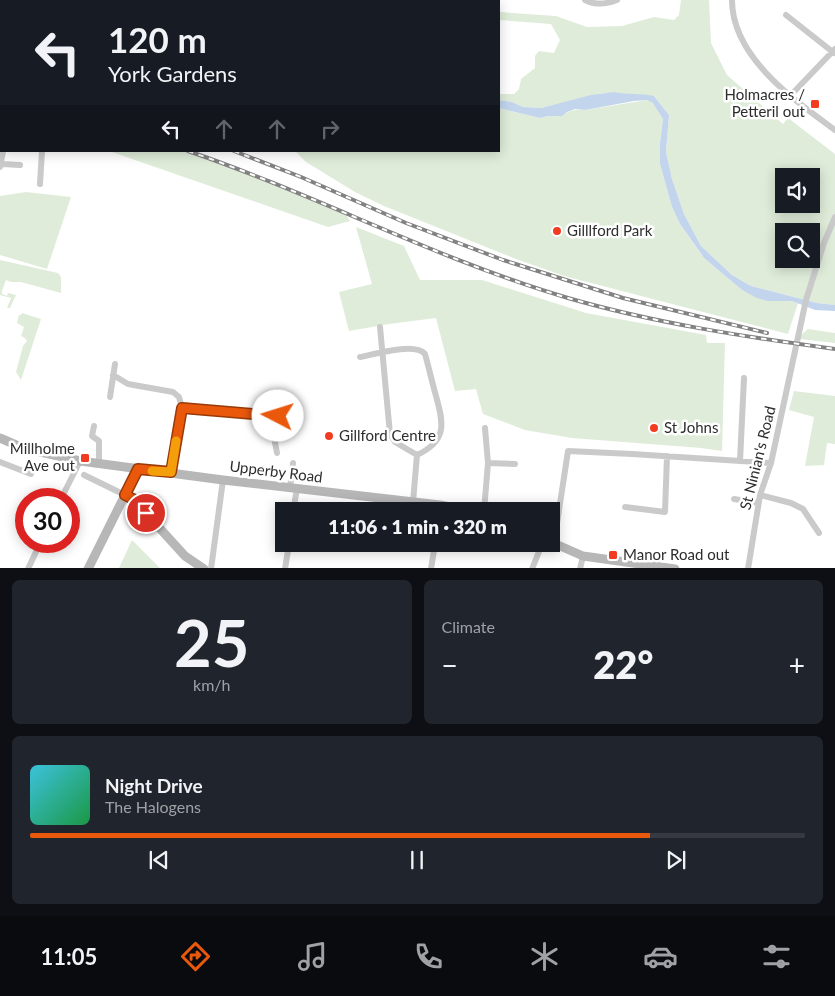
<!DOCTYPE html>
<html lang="en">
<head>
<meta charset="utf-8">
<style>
	:root { --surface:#171b24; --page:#20242c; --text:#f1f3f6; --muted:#9ea1a6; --line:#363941; --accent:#ea580c }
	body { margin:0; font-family:Lato,sans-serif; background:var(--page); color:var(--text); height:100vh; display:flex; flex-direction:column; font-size:19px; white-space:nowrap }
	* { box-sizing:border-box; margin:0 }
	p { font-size:16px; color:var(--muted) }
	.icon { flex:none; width:28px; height:28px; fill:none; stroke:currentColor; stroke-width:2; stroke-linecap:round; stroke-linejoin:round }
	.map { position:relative; height:568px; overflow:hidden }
	.drawer { display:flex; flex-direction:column; gap:12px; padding:12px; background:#0d0f14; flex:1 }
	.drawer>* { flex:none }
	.guide { position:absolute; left:0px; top:0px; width:500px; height:152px; box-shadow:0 2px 12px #0003; background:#171b24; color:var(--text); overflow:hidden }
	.tools { position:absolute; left:775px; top:168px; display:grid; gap:10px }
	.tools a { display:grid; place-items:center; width:45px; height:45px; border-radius:0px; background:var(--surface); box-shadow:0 2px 12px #0003; font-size:25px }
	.speed { position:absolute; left:15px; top:488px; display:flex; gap:10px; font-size:25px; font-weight:700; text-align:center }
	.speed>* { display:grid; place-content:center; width:65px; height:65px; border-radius:50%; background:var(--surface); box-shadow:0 2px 12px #0003; line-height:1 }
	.speed .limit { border:8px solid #d22; background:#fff; color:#111 }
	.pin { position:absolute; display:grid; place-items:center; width:42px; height:42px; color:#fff; margin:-21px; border:2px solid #fff; border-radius:50%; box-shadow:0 1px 5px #0007 }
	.me { position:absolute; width:55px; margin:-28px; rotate:275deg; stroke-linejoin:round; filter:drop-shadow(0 0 4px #0008) }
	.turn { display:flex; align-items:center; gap:18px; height:105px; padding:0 25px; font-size:22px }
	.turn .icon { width:65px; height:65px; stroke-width:2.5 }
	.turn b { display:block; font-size:35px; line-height:42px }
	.lanes { display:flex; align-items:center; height:48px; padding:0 25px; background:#0003; justify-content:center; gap:25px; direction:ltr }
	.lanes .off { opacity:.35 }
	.big { font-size:38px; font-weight:800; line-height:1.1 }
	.drawer .tile { flex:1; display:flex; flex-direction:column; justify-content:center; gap:8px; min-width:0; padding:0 18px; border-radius:8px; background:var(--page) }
	.drawer .dial { align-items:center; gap:0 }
	.dial b { font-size:65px; line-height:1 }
	.song { display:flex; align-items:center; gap:15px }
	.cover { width:60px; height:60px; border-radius:8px; background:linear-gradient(135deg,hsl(190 70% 55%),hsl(140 70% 35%)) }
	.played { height:5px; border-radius:2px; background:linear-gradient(90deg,var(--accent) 80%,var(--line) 80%) }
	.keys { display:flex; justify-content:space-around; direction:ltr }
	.heat { display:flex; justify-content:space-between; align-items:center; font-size:28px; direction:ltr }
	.drawer .tiles { flex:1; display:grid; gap:12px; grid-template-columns:1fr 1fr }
	.tile:last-child { grid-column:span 2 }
	.trip { position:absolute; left:275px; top:502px; width:285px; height:50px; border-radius:0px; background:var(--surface); box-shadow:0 2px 12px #0003; font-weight:800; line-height:50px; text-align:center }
	.menu { display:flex; height:80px; justify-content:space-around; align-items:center; background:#090b0e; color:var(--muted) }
	.menu .icon { width:35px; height:35px }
	.menu .on { color:var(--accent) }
	.menu b { font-size:22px; color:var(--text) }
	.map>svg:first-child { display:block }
	.green { fill:#dfecd9; fill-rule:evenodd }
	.water { fill:#c3d5ed }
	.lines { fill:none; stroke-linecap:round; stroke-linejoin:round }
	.street { stroke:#cacaca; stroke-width:6 }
	.secondary { stroke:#b7b7b7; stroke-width:9 }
	.rail-casing { stroke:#828282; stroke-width:4 }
	.rail { stroke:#fff; stroke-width:2; stroke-dasharray:5.5; stroke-linecap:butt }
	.route-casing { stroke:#983908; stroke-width:12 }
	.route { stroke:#ea580c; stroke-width:9 }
	.slow { stroke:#f59e0b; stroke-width:9 }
	.poi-dot { fill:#f23c21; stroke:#fff; stroke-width:2 }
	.labels { text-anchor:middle; stroke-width:5; stroke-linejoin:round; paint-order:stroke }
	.poi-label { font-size:15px; fill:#2d2d2d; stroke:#fff; text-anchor:start }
	.street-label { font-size:15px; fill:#2d2d2d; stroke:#fff }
</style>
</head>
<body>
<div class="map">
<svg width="835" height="569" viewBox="0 0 835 569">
	<rect width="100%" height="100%" fill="#fff"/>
	<path class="green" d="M 681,0 L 709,0 L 711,43 L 727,75 L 783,124 L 788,118 L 835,154 L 835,305 L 817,303 L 751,286 L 732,275 L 701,246 L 684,214 L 672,179 L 666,152 L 669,115 L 654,96 L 603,93 L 541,108 L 523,107 L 512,102 L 499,100 L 499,94 L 514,94 L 519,89 L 521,79 L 535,68 L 535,56 L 539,51 L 554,53 L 560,40 L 551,24 L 499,20 L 499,12 L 556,16 L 587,27 L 622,26 L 654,17 L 674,20 L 679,15 ZM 784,176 L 811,176 L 811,204 L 784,204 ZM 784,231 L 811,231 L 811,259 L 784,259 Z
		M 647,100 L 654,103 L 663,119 L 660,143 L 660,164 L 672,207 L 680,224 L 698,250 L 704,258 L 742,290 L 767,301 L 792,301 L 798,303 L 788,334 L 564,276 L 516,259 L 384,206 L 355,192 L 306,162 L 295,151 L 499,151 L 499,108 L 540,118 L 548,116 L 562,116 C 569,110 575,109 585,110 Z
		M 109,151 L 185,151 L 218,162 L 265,181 L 346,215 L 350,221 L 328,227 Z
		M 26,192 L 71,197 L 47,269 L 0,255 L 0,196 Z
		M 356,227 L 404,246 L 420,280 L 482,280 L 586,313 L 706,335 L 707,343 L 725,343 L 722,451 L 701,448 L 572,438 L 525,430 L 483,414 L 476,389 L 455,391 L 436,318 L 389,324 L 349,331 L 339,292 L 372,284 Z
		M 0,260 L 58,273 L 61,277 L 61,293 L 21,282 L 11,282 L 6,280 L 2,291 L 2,294 L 7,296 L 8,293 L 16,295 L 10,308 L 7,308 L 11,298 L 0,295 Z
		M 22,313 L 41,319 L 21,380 L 16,372 L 23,346 L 27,341 L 25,338 L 21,336 L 24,327 L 17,323 L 19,315 L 21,315 Z
		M 808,329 L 835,333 L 835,343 L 800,339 L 801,335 Z
		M 794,391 L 835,396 L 835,444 L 827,443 L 824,465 L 805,466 L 814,417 L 789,410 Z
		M 132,540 L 160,568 L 119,568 Z"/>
	<path class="water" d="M 614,92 C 628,95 641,93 654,96 L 669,115 L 666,152 L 672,179 L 684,214 L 701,246 L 732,275 L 751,286 L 817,303 L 835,305 L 835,311 L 815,310 L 792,301 L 767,301 L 757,298 L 742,290 L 704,258 L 680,224 L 672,207 L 660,164 L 660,143 L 663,119 L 653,103 L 647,100 L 634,101 L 585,110 L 575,109 L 567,112 L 562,116 L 548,116 L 540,118 L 499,108 L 499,100 L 512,102 L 523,107 L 541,108 L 591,95 Z"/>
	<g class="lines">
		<path class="street" d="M 334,0 L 342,0
			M 383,0 L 385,1
			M 585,0 C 595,5 607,4 617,0
			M 732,0 C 732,57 794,100 835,130
			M 403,1 L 404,0
			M 478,1 L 478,0
			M 786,15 L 834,53
			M 790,96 L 835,49
			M 0,112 L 1,112
			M 0,136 L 1,138
			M 2,164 L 20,165
			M 0,167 L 3,151
			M 40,184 L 42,151
			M 380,327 L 390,434 L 395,442 L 417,455
			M 360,357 C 375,354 415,342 425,354 C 429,368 432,382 436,396 C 444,424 447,441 417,455
			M 113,375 L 128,384 L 173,392 L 179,397 L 182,408 L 171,472
			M 110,397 L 115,364
			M 182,408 L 278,416
			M 270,416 L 277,453
			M 94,426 L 92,436 L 99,441 L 99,463
			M 740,461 L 744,378
			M 0,462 L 31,474
			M 488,463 L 515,464
			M 84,475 L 125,495
			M 290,488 L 293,463
			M 760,495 L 791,503 L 803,509 L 819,533
			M 61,499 L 80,461
			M 734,499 L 758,503
			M 413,502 L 417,455
			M 625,507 L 665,512 L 667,456
			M 293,511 L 297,489
			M 484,511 L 488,463 L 485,428
			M 554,543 L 568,451 L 632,454 L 771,463
			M 28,569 L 41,541
			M 211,569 L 223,480
			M 285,569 L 289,544
			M 431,569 L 435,544
			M 532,569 L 542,544
			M 580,569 L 583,556
			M 748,569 L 760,495 L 771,463 L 806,300 L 824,243 L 835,217"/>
		<path class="secondary" d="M 0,438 L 23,448 L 80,461 L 223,480 L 440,505 L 470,511
			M 125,495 L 133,499 L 185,556 L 204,569
			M 551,542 L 583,556 L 675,569
			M 88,569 L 138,469"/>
		<defs>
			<path id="rail" d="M 0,63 L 1,64
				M 0,80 L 1,80
				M 0,95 L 1,96
				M 188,151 C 317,195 438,260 568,298 C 654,323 746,337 835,349
				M 234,151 L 301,177 L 406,223 L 503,260 L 623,298 L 767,333"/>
		</defs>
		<use href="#rail" class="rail-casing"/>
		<use href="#rail" class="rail"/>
	</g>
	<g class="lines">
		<defs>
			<path id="route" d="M 146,513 L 133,499 L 125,495 L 138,469 L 171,472 L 182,408 L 278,416"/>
		</defs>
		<use href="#route" class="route-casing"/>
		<use href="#route" class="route"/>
		<path class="slow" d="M 152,471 L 171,472 L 176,441"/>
	</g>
	<g class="poi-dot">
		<rect x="810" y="99" width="10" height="10" rx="2.5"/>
		<circle cx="557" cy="231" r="5"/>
		<circle cx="654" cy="428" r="5"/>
		<circle cx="329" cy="436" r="5"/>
		<rect x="80" y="453" width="10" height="10" rx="2.5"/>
		<rect x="608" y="550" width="10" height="10" rx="2.5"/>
	</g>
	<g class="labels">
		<g class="poi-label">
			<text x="805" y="100" text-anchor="end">Holmacres /<tspan x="805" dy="17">Petteril out</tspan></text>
			<text x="567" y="236">Gilllford Park</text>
			<text x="664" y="433">St Johns</text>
			<text x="339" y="441">Gillford Centre</text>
			<text x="75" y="454" text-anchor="end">Millholme<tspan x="75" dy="17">Ave out</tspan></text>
			<text x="623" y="560">Manor Road out</text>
		</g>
		<g class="street-label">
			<text transform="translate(758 458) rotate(-76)" y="5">St Ninian's Road</text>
			<text transform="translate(276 472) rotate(7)" y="5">Upperby Road</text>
		</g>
	</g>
</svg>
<div class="tools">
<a><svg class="icon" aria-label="sound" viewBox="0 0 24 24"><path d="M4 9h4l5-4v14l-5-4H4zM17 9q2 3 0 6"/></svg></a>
<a><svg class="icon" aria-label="search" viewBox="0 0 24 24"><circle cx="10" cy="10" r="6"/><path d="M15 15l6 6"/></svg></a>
</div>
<div class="speed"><div class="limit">30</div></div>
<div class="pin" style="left:146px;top:513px;background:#d93025"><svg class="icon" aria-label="arrive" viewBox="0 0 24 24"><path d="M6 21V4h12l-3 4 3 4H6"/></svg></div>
<svg class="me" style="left:278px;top:416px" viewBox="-20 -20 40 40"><circle r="19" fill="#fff"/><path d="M0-13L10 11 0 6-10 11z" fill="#ea580c"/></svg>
<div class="trip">11:06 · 1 min · 320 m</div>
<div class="guide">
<div class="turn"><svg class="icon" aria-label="left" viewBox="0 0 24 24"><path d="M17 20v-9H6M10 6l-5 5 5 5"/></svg><div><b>120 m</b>York Gardens</div></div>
<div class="lanes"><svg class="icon" aria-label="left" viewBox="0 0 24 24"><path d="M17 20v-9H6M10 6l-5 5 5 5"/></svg><svg class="icon off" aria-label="ahead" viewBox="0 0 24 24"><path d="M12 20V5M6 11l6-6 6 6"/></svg><svg class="icon off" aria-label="ahead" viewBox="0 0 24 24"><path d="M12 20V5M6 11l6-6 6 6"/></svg><svg class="icon off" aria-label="right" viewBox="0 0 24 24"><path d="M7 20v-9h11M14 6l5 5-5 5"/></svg></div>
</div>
</div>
<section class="drawer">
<div class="tiles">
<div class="tile dial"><b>25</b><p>km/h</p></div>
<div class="tile"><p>Climate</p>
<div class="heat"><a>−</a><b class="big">22°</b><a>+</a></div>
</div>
<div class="tile">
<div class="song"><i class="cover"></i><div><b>Night Drive</b><p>The Halogens</p></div></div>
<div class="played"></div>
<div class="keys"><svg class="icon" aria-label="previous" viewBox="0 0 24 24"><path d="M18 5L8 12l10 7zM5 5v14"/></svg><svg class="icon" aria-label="pause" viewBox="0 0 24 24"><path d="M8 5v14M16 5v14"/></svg><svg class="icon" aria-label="next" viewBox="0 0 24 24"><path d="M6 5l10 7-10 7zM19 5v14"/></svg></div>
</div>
</div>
</section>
<nav class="menu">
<b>11:05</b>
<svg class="icon on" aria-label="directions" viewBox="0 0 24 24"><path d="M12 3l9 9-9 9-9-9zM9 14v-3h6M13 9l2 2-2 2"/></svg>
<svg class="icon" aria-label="music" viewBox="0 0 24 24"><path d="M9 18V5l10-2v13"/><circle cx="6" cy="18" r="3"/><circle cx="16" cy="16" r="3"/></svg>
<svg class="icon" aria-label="phone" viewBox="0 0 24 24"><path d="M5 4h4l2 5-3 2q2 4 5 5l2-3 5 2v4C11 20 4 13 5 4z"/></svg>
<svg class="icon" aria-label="climate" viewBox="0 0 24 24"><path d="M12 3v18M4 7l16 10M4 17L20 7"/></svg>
<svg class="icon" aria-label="car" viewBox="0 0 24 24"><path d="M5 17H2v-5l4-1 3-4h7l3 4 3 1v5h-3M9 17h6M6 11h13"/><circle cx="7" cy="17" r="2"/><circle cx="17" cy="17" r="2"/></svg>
<svg class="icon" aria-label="filters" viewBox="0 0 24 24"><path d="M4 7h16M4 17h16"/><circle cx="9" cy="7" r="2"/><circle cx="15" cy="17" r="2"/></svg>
</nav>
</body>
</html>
